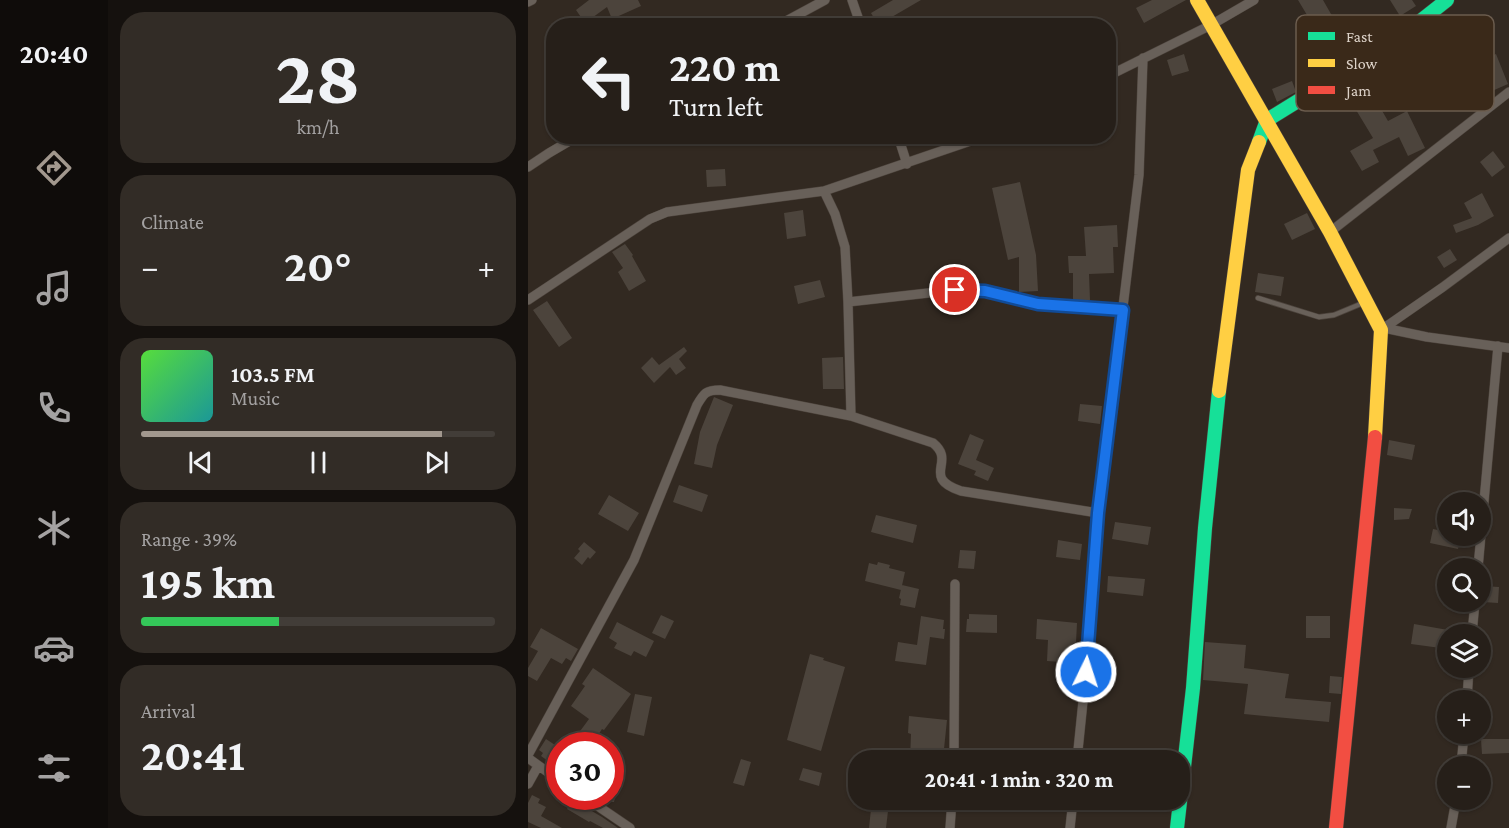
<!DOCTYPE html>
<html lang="en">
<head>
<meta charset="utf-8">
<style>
	:root { --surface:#261f19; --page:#322c26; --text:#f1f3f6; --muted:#a4a2a2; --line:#423d38; --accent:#a2988e }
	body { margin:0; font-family:"Crimson Pro",serif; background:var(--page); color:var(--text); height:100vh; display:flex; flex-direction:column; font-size:22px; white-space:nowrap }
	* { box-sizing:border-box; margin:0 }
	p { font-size:20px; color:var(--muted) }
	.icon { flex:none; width:33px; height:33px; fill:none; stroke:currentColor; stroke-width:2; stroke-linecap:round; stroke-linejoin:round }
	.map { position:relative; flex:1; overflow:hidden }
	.side { display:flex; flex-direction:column; gap:12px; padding:12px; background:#15110e; width:420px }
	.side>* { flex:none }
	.top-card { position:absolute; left:18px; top:18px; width:570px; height:126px; border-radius:24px; box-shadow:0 2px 4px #0004,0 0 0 2px var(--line); background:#261f19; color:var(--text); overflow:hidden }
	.fabs { position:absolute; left:909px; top:492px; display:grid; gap:12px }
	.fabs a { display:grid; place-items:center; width:54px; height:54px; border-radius:50%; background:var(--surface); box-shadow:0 2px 4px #0004,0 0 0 2px var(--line); font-size:30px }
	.speed { position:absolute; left:18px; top:732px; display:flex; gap:12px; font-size:30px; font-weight:700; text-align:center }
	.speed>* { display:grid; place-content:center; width:78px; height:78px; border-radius:50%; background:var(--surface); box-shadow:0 2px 4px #0004,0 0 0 2px var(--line); line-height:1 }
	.speed .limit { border:9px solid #d22; background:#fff; color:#111 }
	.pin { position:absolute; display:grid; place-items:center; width:51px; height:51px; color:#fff; margin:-26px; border:3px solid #fff; border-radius:50%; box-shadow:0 2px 6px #0007 }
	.me { position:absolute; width:66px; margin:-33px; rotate:4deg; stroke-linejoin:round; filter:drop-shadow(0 0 4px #0008) }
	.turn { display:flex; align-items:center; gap:21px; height:126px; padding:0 24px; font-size:27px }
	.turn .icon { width:78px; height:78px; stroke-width:2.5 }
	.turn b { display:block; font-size:42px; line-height:51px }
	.big { font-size:45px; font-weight:700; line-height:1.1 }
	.side .card { flex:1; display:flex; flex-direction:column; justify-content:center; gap:9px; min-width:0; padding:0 21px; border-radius:24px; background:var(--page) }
	.side .dial { align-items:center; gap:0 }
	.dial b { font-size:78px; line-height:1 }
	.song { display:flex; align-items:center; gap:18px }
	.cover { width:72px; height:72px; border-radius:9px; background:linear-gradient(135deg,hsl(110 70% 55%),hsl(180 70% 35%)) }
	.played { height:6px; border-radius:3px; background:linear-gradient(90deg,var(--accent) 85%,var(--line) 85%) }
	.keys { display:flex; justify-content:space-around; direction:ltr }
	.heat { display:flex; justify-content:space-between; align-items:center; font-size:33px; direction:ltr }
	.charge { height:9px; border-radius:4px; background:linear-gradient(90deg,#34c759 39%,var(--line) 0) }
	.trip { position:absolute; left:320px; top:750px; width:342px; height:60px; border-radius:24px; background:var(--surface); box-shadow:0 2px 4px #0004,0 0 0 2px var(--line); font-weight:700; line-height:60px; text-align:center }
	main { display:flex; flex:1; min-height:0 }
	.tab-bar { display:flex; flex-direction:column; width:108px; justify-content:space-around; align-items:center; background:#0f0c0a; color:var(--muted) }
	.tab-bar .icon { width:42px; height:42px }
	.tab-bar .selected { color:var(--accent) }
	.tab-bar b { font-size:27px; color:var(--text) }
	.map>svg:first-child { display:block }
	.building { fill:#4c443c }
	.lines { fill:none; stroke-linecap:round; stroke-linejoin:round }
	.lane-casing { stroke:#4d443d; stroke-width:6 }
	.street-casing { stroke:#4d443d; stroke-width:10 }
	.fast-casing { stroke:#4d443d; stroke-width:15 }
	.slow-casing { stroke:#4d443d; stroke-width:15 }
	.jam-casing { stroke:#4d443d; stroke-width:15 }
	.lane { stroke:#686059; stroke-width:4.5 }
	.street { stroke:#686059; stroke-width:9 }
	.fast { stroke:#16e098; stroke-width:14 }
	.slow { stroke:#ffcf43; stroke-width:14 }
	.jam { stroke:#f24e42; stroke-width:14 }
	.route-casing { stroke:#114b97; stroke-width:15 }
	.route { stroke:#1a73e8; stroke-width:10 }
	.key { fill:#3a2919; stroke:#6b5c4e; stroke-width:1.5 }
	.key-label { font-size:16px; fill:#ded3c9 }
</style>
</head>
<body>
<main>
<nav class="tab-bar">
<b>20:40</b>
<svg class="icon selected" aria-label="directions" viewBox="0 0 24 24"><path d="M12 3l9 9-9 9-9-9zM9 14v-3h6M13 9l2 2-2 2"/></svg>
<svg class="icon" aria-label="music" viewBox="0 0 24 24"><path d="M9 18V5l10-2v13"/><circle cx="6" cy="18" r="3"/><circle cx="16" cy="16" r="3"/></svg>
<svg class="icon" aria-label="phone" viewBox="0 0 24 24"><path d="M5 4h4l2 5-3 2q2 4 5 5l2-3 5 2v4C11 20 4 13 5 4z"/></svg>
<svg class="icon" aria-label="climate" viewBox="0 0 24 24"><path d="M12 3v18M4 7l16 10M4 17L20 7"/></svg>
<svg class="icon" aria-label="car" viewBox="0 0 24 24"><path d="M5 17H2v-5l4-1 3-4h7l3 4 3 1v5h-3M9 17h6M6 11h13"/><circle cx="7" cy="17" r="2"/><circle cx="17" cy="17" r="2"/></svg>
<svg class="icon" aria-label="filters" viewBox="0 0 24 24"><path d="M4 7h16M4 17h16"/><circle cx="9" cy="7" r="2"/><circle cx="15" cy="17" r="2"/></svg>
</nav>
<section class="side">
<div class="card dial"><b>28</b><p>km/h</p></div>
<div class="card"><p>Climate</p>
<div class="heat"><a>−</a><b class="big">20°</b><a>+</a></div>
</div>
<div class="card">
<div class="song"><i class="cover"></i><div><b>103.5 FM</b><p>Music</p></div></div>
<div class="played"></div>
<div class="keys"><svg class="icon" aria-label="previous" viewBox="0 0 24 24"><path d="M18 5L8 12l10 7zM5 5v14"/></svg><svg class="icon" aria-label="pause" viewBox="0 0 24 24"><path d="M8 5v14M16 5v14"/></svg><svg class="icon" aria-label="next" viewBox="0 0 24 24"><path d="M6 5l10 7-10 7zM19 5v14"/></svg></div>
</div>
<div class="card"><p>Range · 39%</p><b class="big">195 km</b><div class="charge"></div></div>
<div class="card"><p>Arrival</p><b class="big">20:41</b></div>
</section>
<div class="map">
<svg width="981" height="828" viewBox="0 0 981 828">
	<rect width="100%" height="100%" fill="#322921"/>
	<path class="building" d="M 61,0 L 110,0 L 113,6 L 84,19 L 79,7 L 57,23 L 48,10 Z
		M 365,0 L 393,0 L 350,25 L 343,13 Z
		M 624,0 L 658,0 L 616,23 L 608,8 Z
		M 770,0 L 795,0 L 803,14 L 831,51 L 817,61 L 790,22 L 785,25 Z
		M 862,0 L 884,0 L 888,6 L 872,16 Z
		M 656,54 L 661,71 L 644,76 L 639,60 Z
		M 968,54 L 980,84 L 964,91 L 951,61 Z
		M 764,81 L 768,92 L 749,102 L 744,89 Z
		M 838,83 L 860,121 L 879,111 L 897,148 L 880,156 L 871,137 L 845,150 L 851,162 L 834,171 L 822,151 L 845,138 L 819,95 Z
		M 965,151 L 977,167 L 964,177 L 952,162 Z
		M 197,169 L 198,186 L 179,187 L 178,170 Z
		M 492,182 L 508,255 L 510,291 L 491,292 L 491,257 L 480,260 L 464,188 Z
		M 954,193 L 966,216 L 950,225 L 928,233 L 925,225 L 944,218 L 936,203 Z
		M 275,210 L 278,236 L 259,239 L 256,213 Z
		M 779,213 L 787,229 L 764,240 L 756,224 Z
		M 589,225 L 590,247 L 585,247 L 586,273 L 561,274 L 562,300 L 545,300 L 545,273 L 541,273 L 540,256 L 558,256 L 556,227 Z
		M 97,244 L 105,255 L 104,256 L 118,281 L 101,291 L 90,272 L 95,268 L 84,252 Z
		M 922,249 L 929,260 L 916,268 L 909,257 Z
		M 730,273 L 756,277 L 753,296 L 727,292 Z
		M 292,280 L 297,297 L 270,304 L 266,286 Z
		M 19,301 L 44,338 L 31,347 L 5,310 Z
		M 156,347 L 159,351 L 151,359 L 158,368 L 148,375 L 142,367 L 126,383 L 113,368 L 124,357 L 131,365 Z
		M 315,357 L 316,389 L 295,389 L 294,358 Z
		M 186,397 L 205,405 L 189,445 L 184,468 L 166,464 L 172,432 Z
		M 552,404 L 574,406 L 572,424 L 550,421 Z
		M 442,434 L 456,440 L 448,460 L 466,468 L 460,481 L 446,475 L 448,471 L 430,464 Z
		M 861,440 L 887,445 L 884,460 L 859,455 Z
		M 151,485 L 180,495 L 174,512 L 145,502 Z
		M 81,495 L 111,513 L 100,531 L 70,514 Z
		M 866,508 L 884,509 L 881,519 L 866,520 Z
		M 348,515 L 389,525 L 385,543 L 343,532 Z
		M 587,522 L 623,527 L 620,545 L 584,539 Z
		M 905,529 L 920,532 L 920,536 L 933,536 L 930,549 L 902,543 Z
		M 530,540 L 554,544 L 552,560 L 528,557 Z
		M 56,542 L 68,552 L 62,559 L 60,557 L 54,565 L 46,558 L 52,551 L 50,549 Z
		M 432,550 L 448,551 L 446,569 L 430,568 Z
		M 350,562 L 362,565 L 361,568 L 377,572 L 373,590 L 337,581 L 341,563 L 349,565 Z
		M 580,576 L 617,579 L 615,596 L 579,592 Z
		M 374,585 L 391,589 L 387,608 L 372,605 L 373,599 L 371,598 Z
		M 956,586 L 971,587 L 970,603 L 955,602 Z
		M 441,614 L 469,615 L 469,633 L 438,632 L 439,619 L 441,619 Z
		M 133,615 L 146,621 L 137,639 L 124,633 Z
		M 393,616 L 416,620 L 415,629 L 417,629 L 416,639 L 402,637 L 398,665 L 367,661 L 370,642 L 389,645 Z
		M 778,616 L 802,616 L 802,638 L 778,638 Z
		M 509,619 L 549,623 L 547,663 L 519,661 L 520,640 L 508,639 Z
		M 89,622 L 126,641 L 118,657 L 106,651 L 103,656 L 86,648 L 89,643 L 81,638 Z
		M 886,624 L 920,630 L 920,649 L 883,644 Z
		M 13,628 L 50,649 L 43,661 L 38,658 L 34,664 L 23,658 L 9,681 L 0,676 L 0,668 L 10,651 L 2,647 Z
		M 677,642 L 718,645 L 716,668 L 761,674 L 757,698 L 803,702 L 801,722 L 716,714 L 720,684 L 675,680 Z
		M 282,654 L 296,658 L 295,660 L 317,667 L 293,751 L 259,740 Z
		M 65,668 L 103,694 L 76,730 L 74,729 L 63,746 L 57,746 L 47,738 L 61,719 L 43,706 L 57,686 L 54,684 Z
		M 802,676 L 814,677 L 813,694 L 801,693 Z
		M 107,694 L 124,697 L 116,736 L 99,732 Z
		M 381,716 L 419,720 L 416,749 L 419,749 L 418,758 L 414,758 L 414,760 L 382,760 L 383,734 L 380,733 Z
		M 18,739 L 30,747 L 20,761 L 13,756 L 15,753 L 11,750 Z
		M 953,739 L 981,739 L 981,753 L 954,754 Z
		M 213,759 L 223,762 L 216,786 L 205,783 Z
		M 82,760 L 95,763 L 86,802 L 82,802 Z
		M 275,768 L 294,773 L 291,786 L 271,780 Z
		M 4,795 L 12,799 L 10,803 L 18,807 L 13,816 L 34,828 L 13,828 L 0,822 L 0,803 Z
		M 45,800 L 74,817 L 90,828 L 75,828 L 62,821 L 61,822 L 39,809 Z
		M 343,809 L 360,811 L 358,828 L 341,828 Z"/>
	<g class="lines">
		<defs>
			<path id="lane" d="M 730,298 L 791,317 L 806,315 L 835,303"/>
			<path id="street" d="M 324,0 L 333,26
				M 0,2 L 4,0
				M 249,26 L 297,0
				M 580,76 L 683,25 L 726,0
				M 370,136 L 379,164
				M 0,167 L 21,153 L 50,136
				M 296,191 L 307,214 L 317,247 L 320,302 L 323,416
				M 802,232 L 981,92
				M 0,300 L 122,219 L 139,212 L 296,191 L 457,136
				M 320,302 L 427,290 L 457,291 L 510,304 L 595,311
				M 856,328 L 899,337 L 981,348
				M 853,330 L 915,287 L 981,238
				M 950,568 L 970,346
				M 944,634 L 947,602
				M 939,700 L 941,668
				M 0,755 L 106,560 L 169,405 C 176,393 178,390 192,390 L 323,416 L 405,443 C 429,462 392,477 433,491 L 570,513
				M 0,758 L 32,781
				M 426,760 L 427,584
				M 549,760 L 558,672 L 570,513 L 611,175 L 615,58
				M 933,766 L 936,734
				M 0,784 L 10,766
				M 55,796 L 102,828
				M 422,828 L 424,800
				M 542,828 L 545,800
				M 923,828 L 928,800"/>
			<path id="fast" d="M 731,142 L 739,120 L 867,41 L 919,0
				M 649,828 L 665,688 L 677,528 L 691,391"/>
			<path id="slow" d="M 669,0 L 802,232 L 853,330 L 847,437
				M 691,391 L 720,170 L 731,142"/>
			<path id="jam" d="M 808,828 L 847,437"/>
		</defs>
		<use href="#lane" class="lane-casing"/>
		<use href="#street" class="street-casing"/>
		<use href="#fast" class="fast-casing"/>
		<use href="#slow" class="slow-casing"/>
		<use href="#jam" class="jam-casing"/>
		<use href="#lane" class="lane"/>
		<use href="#street" class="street"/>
		<use href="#fast" class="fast"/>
		<use href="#slow" class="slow"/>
		<use href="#jam" class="jam"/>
	</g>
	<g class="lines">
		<defs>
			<path id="route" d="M 427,290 L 457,291 L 510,304 L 595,310 L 570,513 L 558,672"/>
		</defs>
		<use href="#route" class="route-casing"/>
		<use href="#route" class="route"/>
	</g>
	<rect x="768" y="15" width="198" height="96" rx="9" class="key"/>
	<rect x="780" y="32" width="27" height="8" fill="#16e098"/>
	<rect x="780" y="59" width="27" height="8" fill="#ffcf43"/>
	<rect x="780" y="86" width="27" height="8" fill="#f24e42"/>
	<g class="key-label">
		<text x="818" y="42">Fast</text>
		<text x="818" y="69">Slow</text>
		<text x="818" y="96">Jam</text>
	</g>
</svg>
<div class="fabs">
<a><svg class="icon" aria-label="sound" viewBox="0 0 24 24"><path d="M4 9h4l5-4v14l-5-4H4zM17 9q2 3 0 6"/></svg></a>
<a><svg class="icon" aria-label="search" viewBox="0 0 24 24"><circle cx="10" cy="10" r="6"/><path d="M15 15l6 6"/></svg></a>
<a><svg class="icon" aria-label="layers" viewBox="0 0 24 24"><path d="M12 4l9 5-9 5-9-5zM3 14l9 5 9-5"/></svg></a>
<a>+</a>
<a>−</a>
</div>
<div class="speed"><div class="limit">30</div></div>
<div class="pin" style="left:427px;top:290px;background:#d93025"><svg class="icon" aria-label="arrive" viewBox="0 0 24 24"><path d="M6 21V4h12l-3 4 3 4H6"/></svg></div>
<svg class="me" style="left:558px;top:672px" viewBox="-20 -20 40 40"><circle r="17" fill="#1a73e8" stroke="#fff" stroke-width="3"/><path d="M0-11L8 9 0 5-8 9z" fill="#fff"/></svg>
<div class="trip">20:41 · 1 min · 320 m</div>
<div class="top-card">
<div class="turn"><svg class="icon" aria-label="left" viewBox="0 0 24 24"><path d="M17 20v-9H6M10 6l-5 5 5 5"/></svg><div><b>220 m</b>Turn left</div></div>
</div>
</div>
</main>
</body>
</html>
